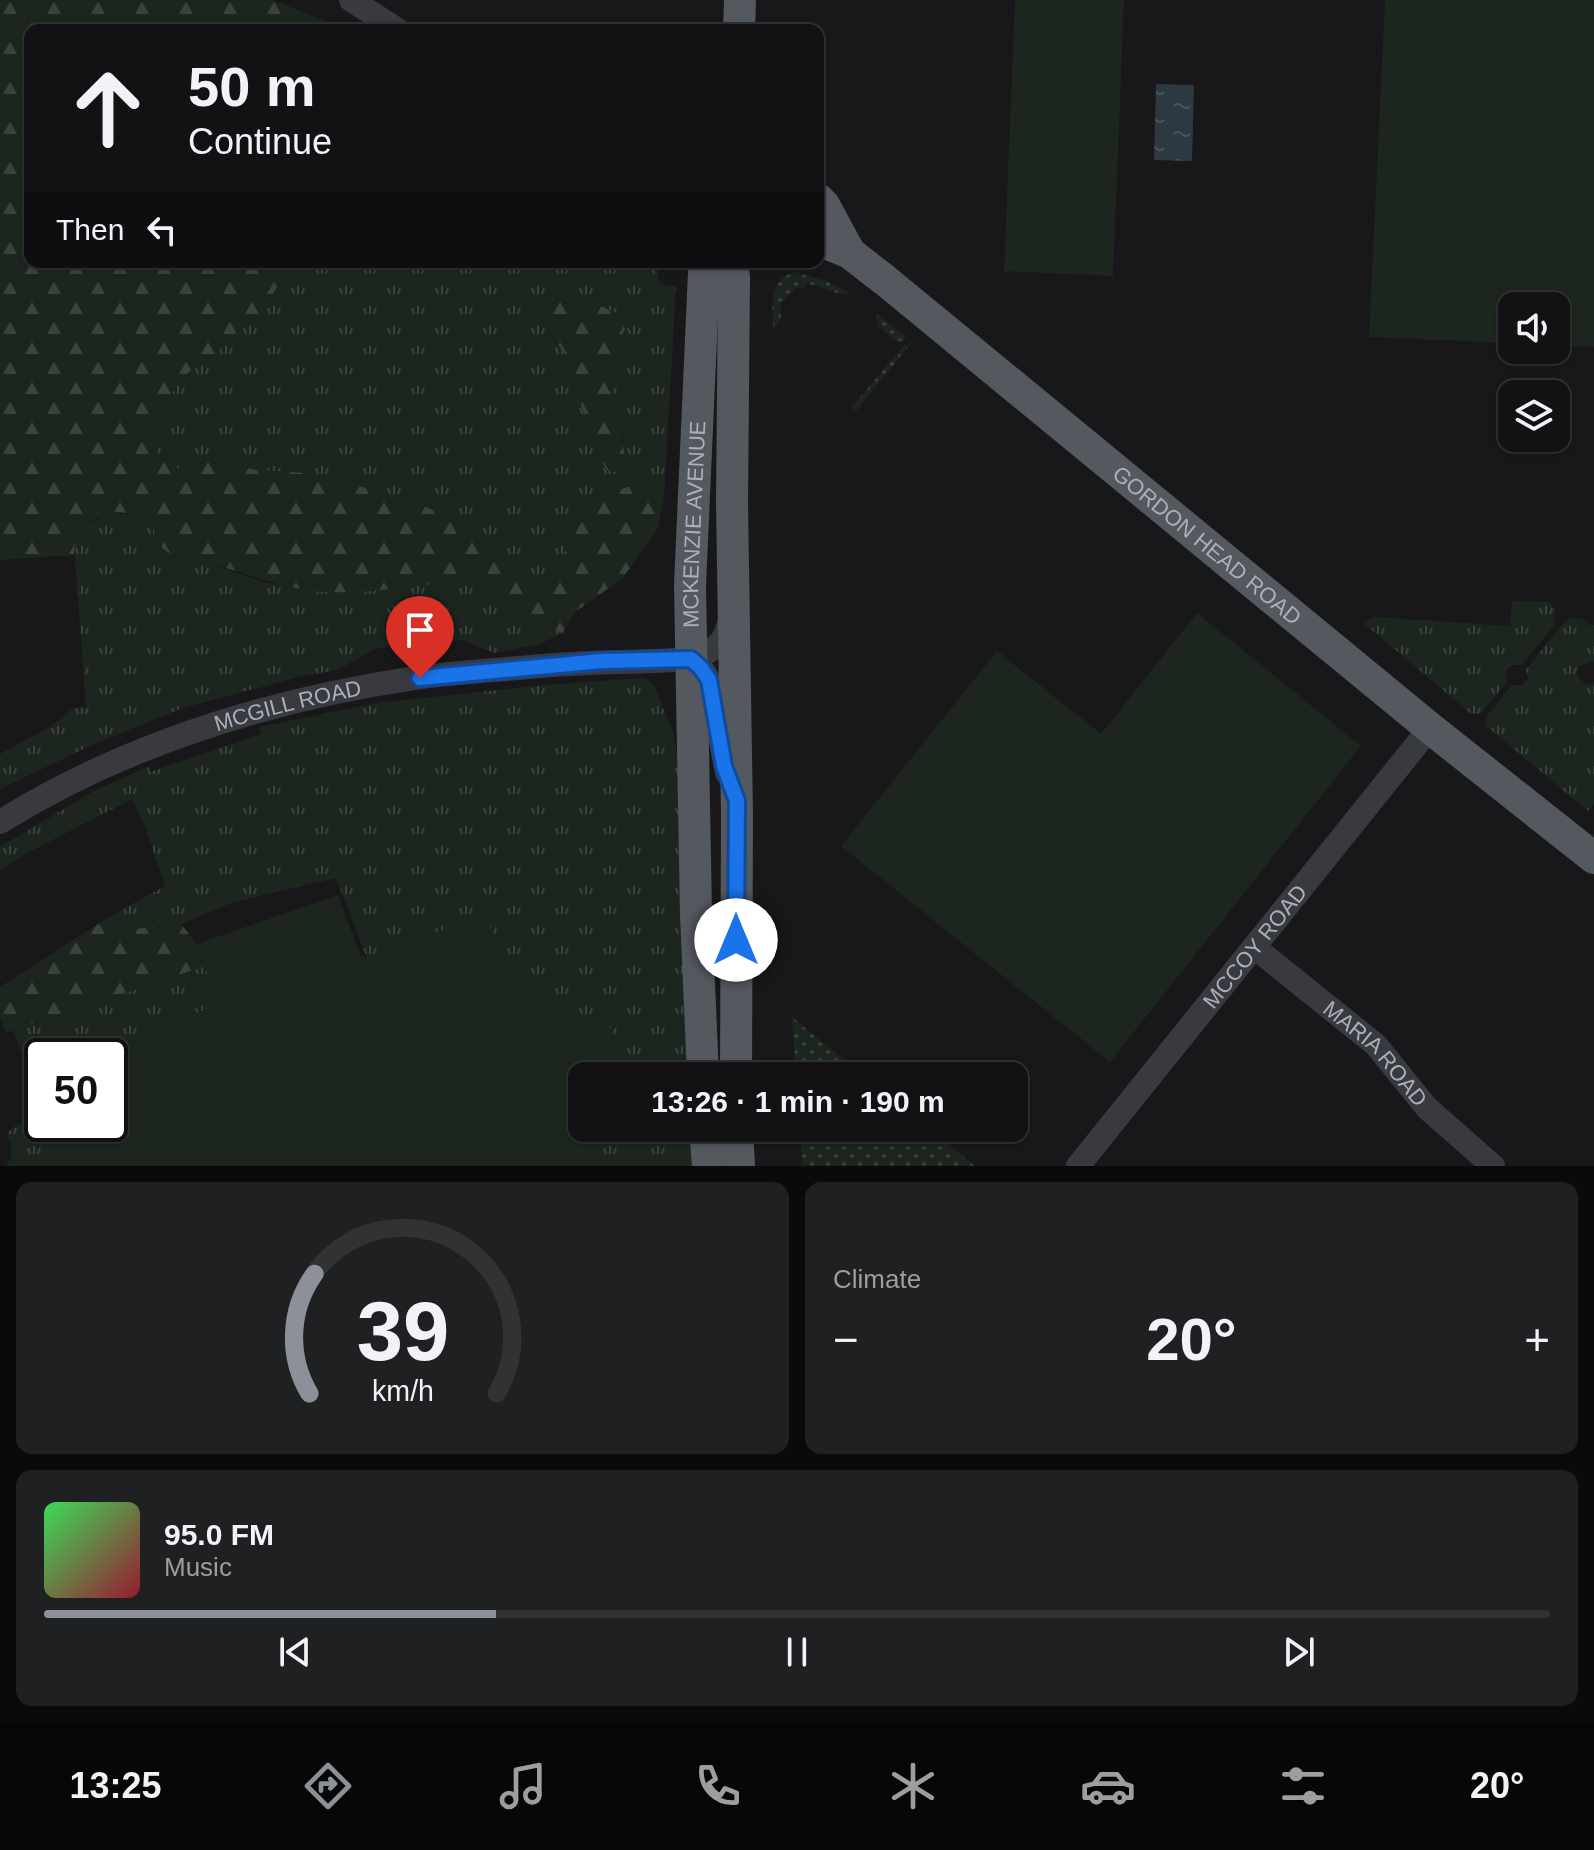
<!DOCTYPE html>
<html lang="en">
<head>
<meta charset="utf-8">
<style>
	:root { --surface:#121214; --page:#1f2022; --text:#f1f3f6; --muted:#9c9ea0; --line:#313234; --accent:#8c9099 }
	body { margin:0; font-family:Arial,sans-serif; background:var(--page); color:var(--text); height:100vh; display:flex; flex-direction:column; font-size:30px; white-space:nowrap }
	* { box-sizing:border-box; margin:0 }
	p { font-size:26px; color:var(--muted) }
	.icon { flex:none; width:44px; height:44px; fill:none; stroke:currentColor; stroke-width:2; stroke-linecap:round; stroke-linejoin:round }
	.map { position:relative; height:1166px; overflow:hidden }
	.drawer { display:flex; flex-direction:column; gap:16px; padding:16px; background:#0a0a0b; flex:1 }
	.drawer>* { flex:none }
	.guide { position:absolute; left:24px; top:24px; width:800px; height:244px; border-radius:16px; box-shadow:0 2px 6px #0004,0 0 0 2px var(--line); background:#121214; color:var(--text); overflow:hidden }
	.controls { position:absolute; left:1498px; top:292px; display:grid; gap:16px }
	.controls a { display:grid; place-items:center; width:72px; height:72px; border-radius:16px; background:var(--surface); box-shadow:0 2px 6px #0004,0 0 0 2px var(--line); font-size:40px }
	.speed { position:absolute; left:24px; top:1038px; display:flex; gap:16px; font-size:40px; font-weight:700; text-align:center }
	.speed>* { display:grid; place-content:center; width:104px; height:104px; border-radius:50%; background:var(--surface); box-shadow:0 2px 6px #0004,0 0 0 2px var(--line); line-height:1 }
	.speed .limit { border:4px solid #111; border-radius:12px; background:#fff; color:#111 }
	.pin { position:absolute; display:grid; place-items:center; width:68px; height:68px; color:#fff; margin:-82px -34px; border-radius:50% 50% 50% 0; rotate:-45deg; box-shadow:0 0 8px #0007 }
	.pin .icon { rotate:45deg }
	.me { position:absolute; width:88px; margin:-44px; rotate:0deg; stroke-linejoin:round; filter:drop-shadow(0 0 6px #0008) }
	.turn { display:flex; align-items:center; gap:28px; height:168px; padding:0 32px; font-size:36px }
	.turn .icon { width:104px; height:104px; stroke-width:2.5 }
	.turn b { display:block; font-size:56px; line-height:68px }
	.then { display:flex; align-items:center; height:76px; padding:0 32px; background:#0003; gap:16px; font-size:30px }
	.big { font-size:60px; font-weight:700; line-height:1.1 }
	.drawer .tile { flex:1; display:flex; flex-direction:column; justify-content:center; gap:12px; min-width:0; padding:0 28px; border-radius:16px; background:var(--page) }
	.drawer .dial { align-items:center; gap:0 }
	.dial svg { height:208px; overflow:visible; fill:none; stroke:var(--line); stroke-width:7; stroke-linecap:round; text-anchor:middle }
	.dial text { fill:var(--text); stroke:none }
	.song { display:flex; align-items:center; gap:24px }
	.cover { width:96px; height:96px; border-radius:12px; background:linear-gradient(135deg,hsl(130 70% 55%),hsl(350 70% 35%)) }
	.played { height:8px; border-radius:4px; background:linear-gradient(90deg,var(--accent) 30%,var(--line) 30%) }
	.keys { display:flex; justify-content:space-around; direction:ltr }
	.heat { display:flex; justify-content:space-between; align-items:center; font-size:44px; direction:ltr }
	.drawer .tiles { flex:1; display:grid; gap:16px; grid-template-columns:1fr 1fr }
	.tile:last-child { grid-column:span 2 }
	.trip { position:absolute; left:568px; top:1062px; width:460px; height:80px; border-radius:16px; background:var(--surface); box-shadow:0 2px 6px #0004,0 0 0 2px var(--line); font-weight:700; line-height:80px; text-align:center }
	.menu { display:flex; height:128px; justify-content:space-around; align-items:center; background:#070708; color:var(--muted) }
	.menu .icon { width:56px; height:56px }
	.menu .selected { color:var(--accent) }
	.menu b { font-size:36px; color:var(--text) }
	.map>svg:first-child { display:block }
	.grass { fill:url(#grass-tufts); fill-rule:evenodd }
	.forest { fill:url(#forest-firs) }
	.garden { fill:url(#garden-dots) }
	.pitch { fill:#1d261e }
	.water { fill:url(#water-ripples) }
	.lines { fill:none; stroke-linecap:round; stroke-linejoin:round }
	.minor { stroke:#383a40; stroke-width:24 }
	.major { stroke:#54585f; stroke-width:32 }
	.route-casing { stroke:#114b97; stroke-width:20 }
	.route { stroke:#1a73e8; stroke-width:14 }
	.labels { text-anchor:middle; stroke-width:6; stroke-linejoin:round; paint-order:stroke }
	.street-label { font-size:22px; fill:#a9b0bb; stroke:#131315 }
</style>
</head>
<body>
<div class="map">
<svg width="1594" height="1166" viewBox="0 0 1594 1166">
	<defs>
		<pattern id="grass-tufts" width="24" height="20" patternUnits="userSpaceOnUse" patternTransform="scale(2)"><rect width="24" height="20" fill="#1d261e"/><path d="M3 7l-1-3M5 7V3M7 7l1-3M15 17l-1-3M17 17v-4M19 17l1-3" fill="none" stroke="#3b433d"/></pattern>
		<pattern id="forest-firs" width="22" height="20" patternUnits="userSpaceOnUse" patternTransform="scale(2)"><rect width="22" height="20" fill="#1d261e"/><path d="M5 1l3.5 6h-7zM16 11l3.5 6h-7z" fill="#3b433d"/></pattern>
		<pattern id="garden-dots" width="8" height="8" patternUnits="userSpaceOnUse" patternTransform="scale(2)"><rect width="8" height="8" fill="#1d261e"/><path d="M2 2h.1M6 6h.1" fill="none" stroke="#3b433d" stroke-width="1.8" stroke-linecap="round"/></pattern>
		<pattern id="water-ripples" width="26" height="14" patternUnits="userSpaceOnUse" patternTransform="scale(2)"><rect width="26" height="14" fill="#2c3940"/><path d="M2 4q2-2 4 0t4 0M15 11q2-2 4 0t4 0" fill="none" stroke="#48535a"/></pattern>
	</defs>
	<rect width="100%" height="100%" fill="#18181a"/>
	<path class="grass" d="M 294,262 L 664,262 L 657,271 L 659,281 L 666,286 L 676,286 L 664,497 L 643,482 L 625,489 L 566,545 L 562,565 L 551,580 L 529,578 L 502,555 L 307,473 L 257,470 L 205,461 L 176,469 L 159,460 L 155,443 L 159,414 L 182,377 L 211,357 L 262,310 ZM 539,296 L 566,302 L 594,303 L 625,329 C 606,366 611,404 624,441 L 599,458 L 582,410 L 580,386 L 571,365 L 540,318 Z
		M 110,512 L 140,516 L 153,528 L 160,545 L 175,556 L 201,561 L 267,583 L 328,592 L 441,581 L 486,579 C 512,615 522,620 563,633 L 539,644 L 495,653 L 462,640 L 375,649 L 337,670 L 302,676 L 183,708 L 98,742 L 0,789 L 0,754 C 24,739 53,730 71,709 L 86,707 L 74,543 L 83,527 Z
		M 1512,601 L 1549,602 L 1555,609 L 1554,626 L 1521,665 L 1512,665 L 1506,671 L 1507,682 L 1481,713 L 1471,714 L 1365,624 L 1373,617 L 1510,626 Z
		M 1571,618 L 1582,619 L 1588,625 L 1594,625 L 1594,661 L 1579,666 L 1577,675 L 1584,683 L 1594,684 L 1594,804 L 1588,811 L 1486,726 L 1486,717 L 1512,685 L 1522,685 L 1528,679 L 1526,669 L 1562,625 Z
		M 645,678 L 654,686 L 673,731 L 682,785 L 696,1076 L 626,1076 L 609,1025 L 575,1036 L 562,1016 L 503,965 L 485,915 L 367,958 L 336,878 L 233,902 L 181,924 L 133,929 L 111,916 L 165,886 L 144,823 L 132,799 L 25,854 L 0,871 L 0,847 L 94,791 L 149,766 L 150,772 L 261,734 L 259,727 L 377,703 L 544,685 Z
		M 205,966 L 218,1005 L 84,1056 L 42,1056 L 42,1071 L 37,1073 L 29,1050 L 21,1052 L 14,1031 Z
		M 42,1120 L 42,1124 L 49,1124 L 40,1166 L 5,1166 C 16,1157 11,1144 7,1133 L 18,1124 Z
		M 594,1128 L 699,1128 L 701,1166 L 588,1166 Z"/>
	<path class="forest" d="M 0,0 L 273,0 L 343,29 L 365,30 L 30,30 L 30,262 L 294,262 L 262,310 L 211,357 L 182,377 L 159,414 L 155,443 L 159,460 L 176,469 L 205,461 L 257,470 L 307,473 L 401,497 L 472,526 L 529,578 L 550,580 L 562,565 L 566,545 L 600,496 L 643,482 L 664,497 L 658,528 L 623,578 L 575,612 L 563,633 C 519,619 514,616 486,579 C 434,581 381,594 328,592 C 279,590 235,567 187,558 C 177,557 166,553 160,545 C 156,541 157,533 153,528 C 146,516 124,510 110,513 C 89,517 74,535 74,555 L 0,560 Z
		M 539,296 L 566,302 L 594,303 L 621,315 L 625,329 C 598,381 623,418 626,470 L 609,473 C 597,455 587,431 582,409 C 580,401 581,392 579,384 C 569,354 545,331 533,301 Z
		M 111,916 L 133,929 L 181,924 L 197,944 L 205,966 L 6,1033 L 0,1016 L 0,987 Z"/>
	<path class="garden" d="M 796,272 L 826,281 L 850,293 C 838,297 821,285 807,284 L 803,289 L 796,288 L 781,303 L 781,318 L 773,331 C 773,307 767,278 796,272 Z
		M 877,314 L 906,336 L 903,341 L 897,342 L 878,326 Z
		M 905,344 L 908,347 L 856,411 L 851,408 Z
		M 792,1017 L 864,1076 L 796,1076 Z
		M 800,1128 L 928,1128 L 975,1166 L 802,1166 Z"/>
	<path class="pitch" d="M 1015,0 L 1124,0 L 1113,276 L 1004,271 Z
		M 1385,0 L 1594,0 L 1594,347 L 1556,345 L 1556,306 L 1512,306 L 1512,343 L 1369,337 Z
		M 1197,613 L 1361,746 L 1110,1062 L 841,846 L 997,651 L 1101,734 Z
		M 338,895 L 360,954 L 367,958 L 486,915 L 503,965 L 562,1016 L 575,1035 L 609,1024 L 626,1076 L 582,1076 L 582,1128 L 594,1128 L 588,1166 L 40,1166 L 49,1124 L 110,1124 L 110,1056 L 84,1056 L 218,1005 L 197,944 Z"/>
	<path class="water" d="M 1156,84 L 1194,85 L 1192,161 L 1154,160 Z"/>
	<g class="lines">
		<g class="minor">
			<path d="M 351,0 L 398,30"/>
			<path d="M 691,659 L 701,668 L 709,680 L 727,773"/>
			<path id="s1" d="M 0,822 C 127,743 269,700 415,678 C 457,672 500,670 542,666 C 591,661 640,663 688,659 C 696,658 709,652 715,647 C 726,640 728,627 731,615"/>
			<path id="s2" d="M 1254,947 L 1376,1045 L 1427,1108 L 1493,1166"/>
			<path id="s3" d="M 1078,1166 L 1430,728"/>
		</g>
		<g class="major">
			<path d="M 739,30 L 740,0"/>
			<path d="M 818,199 L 824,205 L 850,253"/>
			<path id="s4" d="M 818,240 L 850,253 L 886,281 L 1430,728 L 1594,858"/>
			<path d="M 732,262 L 734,278 L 732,503 L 737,815 L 736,1076"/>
			<path id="s5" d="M 703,1076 L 696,914 L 690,585 L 704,272 L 708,262"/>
			<path d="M 705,1128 L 708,1166"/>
			<path d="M 737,1128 L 739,1166"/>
		</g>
	</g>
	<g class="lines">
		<defs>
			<path id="route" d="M 420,678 L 602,661 L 691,659 L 701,668 L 709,680 L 724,766 L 737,801 L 736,940"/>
		</defs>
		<use href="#route" class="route-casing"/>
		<use href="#route" class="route"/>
	</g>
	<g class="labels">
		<g class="street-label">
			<text dy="8" stroke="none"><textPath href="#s5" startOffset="552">MCKENZIE AVENUE</textPath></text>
			<text dy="8" stroke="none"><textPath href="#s4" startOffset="496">GORDON HEAD ROAD</textPath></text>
			<text dy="8" stroke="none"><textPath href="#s1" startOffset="312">MCGILL ROAD</textPath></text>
			<text dy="8" stroke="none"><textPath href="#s3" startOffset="282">MCCOY ROAD</textPath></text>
			<text dy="8" stroke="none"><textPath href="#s2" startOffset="162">MARIA ROAD</textPath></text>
		</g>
	</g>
</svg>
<div class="controls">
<a><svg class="icon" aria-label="sound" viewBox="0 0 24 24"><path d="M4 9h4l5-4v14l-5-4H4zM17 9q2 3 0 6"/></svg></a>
<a><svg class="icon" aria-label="layers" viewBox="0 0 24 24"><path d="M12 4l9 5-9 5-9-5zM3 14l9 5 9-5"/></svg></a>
</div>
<div class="speed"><div class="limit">50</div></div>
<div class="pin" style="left:420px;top:678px;background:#d93025"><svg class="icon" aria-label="arrive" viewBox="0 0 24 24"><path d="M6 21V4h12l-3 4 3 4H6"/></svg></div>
<svg class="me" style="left:736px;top:940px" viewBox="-20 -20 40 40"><circle r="19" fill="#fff"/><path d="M0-13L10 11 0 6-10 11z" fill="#1a73e8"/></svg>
<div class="trip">13:26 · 1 min · 190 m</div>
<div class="guide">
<div class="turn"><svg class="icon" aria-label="ahead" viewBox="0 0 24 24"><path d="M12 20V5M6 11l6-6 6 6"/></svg><div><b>50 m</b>Continue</div></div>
<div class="then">Then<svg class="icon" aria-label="left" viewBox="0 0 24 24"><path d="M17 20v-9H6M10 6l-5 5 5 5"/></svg></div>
</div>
</div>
<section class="drawer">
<div class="tiles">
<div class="tile dial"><svg viewBox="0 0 100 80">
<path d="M14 69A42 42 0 1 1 86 69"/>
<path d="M14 69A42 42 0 0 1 16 23" stroke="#8c9099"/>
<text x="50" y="56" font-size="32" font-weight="700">39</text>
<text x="50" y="72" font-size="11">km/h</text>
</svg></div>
<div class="tile"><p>Climate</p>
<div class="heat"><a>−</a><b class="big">20°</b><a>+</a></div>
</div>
<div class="tile">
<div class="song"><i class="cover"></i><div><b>95.0 FM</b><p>Music</p></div></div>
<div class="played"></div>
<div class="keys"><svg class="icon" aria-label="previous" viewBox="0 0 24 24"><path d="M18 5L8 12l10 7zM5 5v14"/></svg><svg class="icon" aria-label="pause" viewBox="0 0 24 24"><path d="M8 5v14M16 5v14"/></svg><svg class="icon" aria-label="next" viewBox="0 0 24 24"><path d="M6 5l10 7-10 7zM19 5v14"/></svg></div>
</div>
</div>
</section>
<nav class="menu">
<b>13:25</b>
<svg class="icon selected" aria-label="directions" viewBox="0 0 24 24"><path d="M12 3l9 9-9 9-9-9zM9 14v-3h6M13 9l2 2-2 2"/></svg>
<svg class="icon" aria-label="music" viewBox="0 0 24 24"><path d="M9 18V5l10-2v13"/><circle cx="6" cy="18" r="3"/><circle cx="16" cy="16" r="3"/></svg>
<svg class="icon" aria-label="phone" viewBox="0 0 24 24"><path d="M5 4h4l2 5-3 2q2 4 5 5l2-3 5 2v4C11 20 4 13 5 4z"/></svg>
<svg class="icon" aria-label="climate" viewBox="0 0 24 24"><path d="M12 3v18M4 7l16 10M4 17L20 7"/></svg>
<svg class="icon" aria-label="car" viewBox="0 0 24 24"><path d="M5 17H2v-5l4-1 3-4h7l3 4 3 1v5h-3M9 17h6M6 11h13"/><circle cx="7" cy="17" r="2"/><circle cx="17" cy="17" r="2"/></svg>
<svg class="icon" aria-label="filters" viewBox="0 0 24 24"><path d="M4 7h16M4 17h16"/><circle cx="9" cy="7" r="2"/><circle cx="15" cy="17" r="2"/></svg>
<b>20°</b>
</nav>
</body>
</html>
